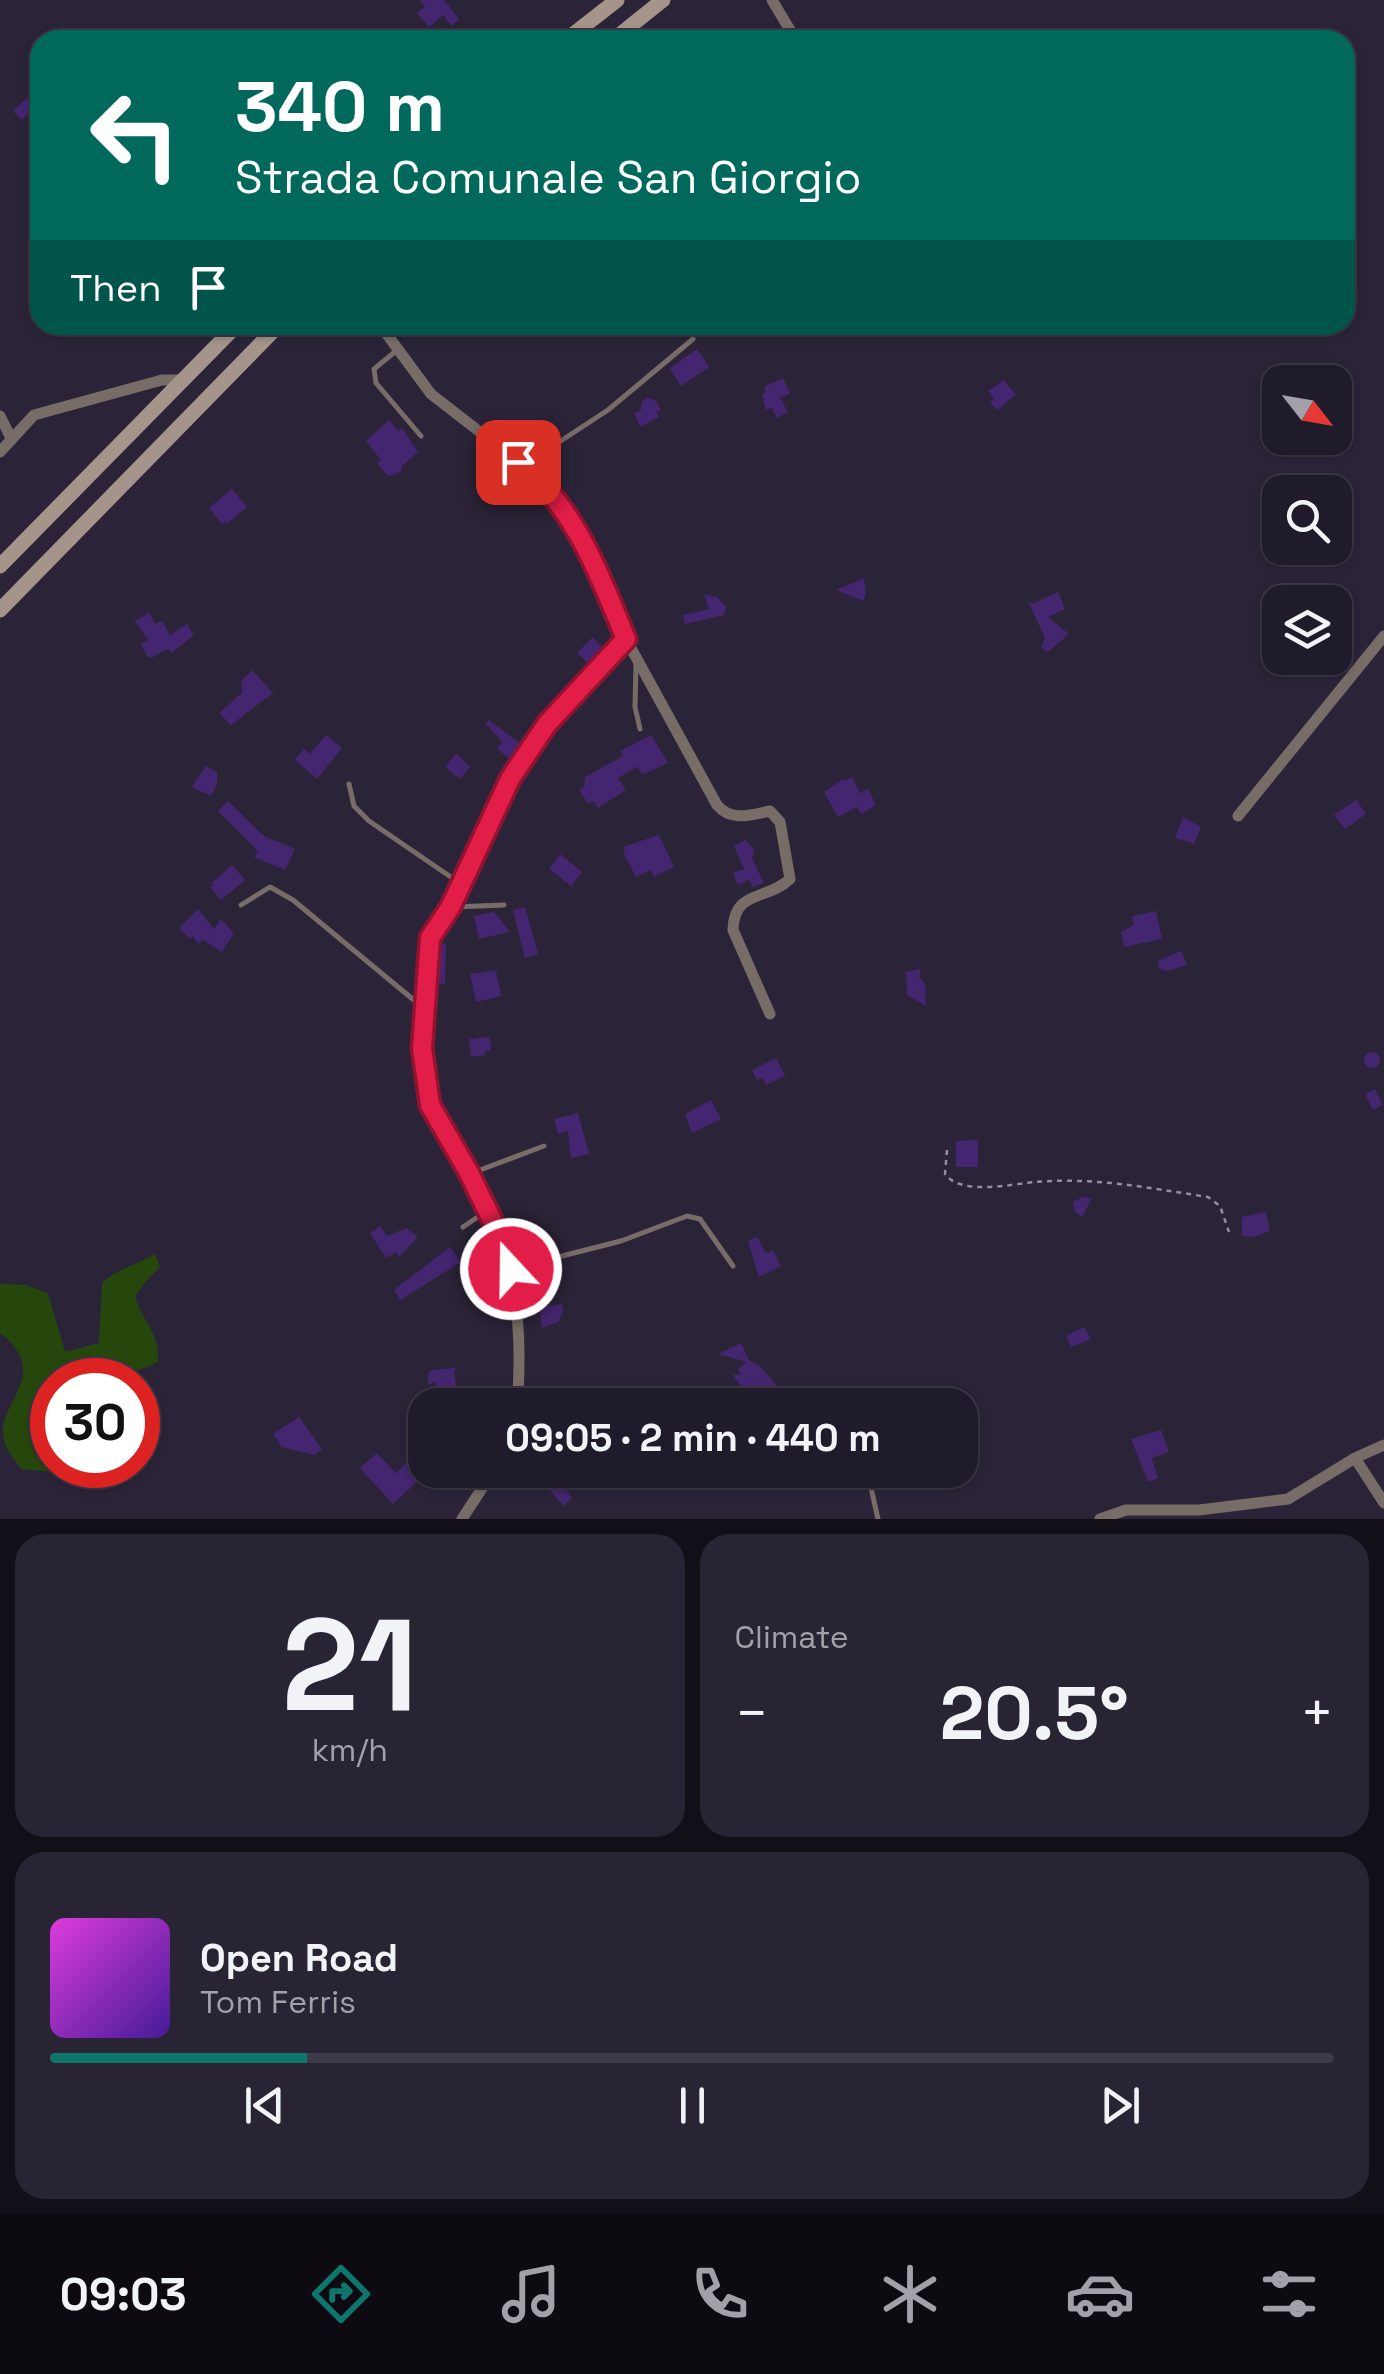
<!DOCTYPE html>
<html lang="en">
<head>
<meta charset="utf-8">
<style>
	:root { --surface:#201b2b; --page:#282433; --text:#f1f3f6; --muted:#a2a1a9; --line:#3d3947; --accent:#0f766e }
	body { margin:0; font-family:"Space Grotesk",sans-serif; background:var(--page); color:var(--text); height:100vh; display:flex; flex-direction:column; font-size:38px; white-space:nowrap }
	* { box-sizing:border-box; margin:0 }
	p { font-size:32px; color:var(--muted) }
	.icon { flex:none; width:55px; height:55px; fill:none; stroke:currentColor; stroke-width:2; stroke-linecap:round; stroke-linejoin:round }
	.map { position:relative; height:1519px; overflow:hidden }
	.sheet { display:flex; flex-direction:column; gap:15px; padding:15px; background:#120f18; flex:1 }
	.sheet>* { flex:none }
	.banner { position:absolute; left:30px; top:30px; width:1325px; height:305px; border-radius:30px; box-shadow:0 2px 8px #0004,0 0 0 2px var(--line); background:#00695c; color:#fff; overflow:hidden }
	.needle { width:65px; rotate:121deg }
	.buttons { position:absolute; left:1262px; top:365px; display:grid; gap:20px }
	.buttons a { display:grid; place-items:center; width:90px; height:90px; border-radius:20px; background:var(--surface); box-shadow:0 2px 8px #0004,0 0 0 2px var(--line); font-size:50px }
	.speed { position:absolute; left:30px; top:1358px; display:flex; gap:20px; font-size:50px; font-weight:700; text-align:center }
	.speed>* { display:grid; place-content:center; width:130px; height:130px; border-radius:50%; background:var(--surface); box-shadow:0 2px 8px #0004,0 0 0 2px var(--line); line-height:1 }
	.speed .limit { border:15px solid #d22; background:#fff; color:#111 }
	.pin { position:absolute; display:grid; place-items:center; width:85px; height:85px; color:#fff; margin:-42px; border-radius:20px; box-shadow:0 5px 15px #0006 }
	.me { position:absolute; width:110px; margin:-55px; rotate:339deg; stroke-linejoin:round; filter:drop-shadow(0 0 8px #0008) }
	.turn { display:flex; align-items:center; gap:35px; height:210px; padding:0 40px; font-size:45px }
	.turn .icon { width:130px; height:130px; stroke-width:2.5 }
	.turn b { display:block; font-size:70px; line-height:85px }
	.then { display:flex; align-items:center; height:95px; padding:0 40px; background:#0003; gap:20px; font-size:38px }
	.big { font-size:75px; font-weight:800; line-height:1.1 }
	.sheet .card { flex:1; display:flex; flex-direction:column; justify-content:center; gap:15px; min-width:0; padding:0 35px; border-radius:30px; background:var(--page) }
	.sheet .dial { align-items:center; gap:0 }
	.dial b { font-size:130px; line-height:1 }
	.song { display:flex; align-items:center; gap:30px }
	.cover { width:120px; height:120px; border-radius:15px; background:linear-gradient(135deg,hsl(300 70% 55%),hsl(260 70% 35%)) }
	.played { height:10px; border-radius:5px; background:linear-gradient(90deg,var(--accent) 20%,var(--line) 20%) }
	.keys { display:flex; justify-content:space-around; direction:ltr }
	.heat { display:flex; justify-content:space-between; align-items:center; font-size:55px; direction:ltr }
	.sheet .tiles { flex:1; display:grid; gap:15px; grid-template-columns:1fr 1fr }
	.card:last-child { grid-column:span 2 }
	.trip { position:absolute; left:408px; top:1388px; width:570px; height:100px; border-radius:30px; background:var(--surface); box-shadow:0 2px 8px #0004,0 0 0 2px var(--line); font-weight:800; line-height:100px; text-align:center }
	.menu { display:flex; height:160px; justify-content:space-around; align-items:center; background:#0d0b11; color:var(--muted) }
	.menu .icon { width:70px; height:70px }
	.menu .current { color:var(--accent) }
	.menu b { font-size:45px; color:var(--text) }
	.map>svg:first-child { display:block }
	.green { fill:#26470c }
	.building { fill:#44256f }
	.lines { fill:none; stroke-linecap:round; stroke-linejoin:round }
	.path { stroke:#948e9f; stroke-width:2.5; stroke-dasharray:5 5; stroke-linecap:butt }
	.service { stroke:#786d66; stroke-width:5 }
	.minor { stroke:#786d66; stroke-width:11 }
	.secondary { stroke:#a59489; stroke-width:15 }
	.route-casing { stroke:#92132f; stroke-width:25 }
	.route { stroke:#e11d48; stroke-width:18 }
</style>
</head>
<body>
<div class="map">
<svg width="1384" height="1519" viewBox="0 0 1384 1519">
	<rect width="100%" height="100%" fill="#2b2439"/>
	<path class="green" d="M 155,1254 L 160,1267 L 145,1282 L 135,1297 C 144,1325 159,1330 158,1362 L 136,1371 L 130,1380 L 52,1380 L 51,1457 L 52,1465 L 56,1465 L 62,1473 L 21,1469 C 13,1456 4,1449 3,1434 C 0,1401 52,1373 0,1333 L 0,1284 L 26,1285 L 48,1293 L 65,1352 L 99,1343 L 102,1283 C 117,1269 136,1265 155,1254 Z"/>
	<path class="building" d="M 420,0 L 444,0 L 459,19 L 451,26 L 443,15 L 429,27 L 417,13 L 425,7 Z
		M 40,85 L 40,126 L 28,113 L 22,120 L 13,111 Z
		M 697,349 L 709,367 L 681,386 L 670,368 Z
		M 783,378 L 790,394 L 780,398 L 788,412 L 777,418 L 772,408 L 766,410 L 762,394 L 765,393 L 765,386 Z
		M 1004,380 L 1016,395 L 997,410 L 990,402 L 994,399 L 988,391 Z
		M 647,397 L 656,401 L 661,410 L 656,412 L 659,417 L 640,427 L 634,413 L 641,410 L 641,403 Z
		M 389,420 L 398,431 L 402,428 L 418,452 L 401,467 L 402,471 L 392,476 L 387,475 L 377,463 L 381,460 L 366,441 Z
		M 232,489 L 247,507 L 227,524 L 225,521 L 222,524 L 209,508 Z
		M 864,578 L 866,593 L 863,601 L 836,590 Z
		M 1058,592 L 1065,609 L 1048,617 L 1069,634 L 1048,652 L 1041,647 L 1045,638 L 1028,601 L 1032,604 Z
		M 704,594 L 717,597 L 726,607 L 724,615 L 685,624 L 683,615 L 709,609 Z
		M 149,612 L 155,624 L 162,621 L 170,635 L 187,624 L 194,635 L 171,653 L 168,649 L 151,658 L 147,656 L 141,644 L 148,640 L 135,621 Z
		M 593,637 L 605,650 L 590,665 L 577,653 Z
		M 252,670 L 273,693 L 231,725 L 219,713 L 242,693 L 241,681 Z
		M 489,720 L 522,745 L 512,760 L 497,749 L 502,742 L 485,723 Z
		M 326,735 L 342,748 L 317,779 L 295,760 L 304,749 L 310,754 Z
		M 651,735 L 668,763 L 642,775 L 637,767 L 618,778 L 626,790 L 598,808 L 594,801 L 588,804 L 579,790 L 584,787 L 585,777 L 623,756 L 620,751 Z
		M 456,753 L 470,767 L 460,779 L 445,767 Z
		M 206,766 L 217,772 L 217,784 L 211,796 L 192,787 Z
		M 852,777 L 860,793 L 868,789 L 876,805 L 861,814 L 857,807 L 838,817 L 824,792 L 843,779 L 844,781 Z
		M 1356,800 L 1366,814 L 1345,829 L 1334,815 Z
		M 228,801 L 264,836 L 295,849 L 285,870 L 254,857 L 258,851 L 218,811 Z
		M 1183,817 L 1201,827 L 1194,844 L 1175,838 Z
		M 659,835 L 674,867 L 654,877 L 651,870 L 636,877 L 623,852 L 625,846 Z
		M 745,840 L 755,850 L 752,858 L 764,883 L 753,887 L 749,880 L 738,885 L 733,873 L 744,869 L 734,846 Z
		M 560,854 L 582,872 L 571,886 L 549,869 Z
		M 232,865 L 245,880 L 221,900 L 210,887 L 214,885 L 212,883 Z
		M 525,907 L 538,954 L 525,958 L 513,910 Z
		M 198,909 L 214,929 L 221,919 L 234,933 L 222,952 L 203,940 L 198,944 L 193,936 L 190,939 L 179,928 Z
		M 1156,911 L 1162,939 L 1124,947 L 1121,932 L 1134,925 L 1132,916 Z
		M 494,912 L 510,932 L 479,939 L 474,916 Z
		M 438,943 L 446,944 L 445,984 L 434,984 Z
		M 1181,951 L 1187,965 L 1167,971 L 1159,969 L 1158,961 Z
		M 921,969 L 919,977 L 925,984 L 926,1006 L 907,995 L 906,972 Z
		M 496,970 L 501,996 L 476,1002 L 470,974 Z
		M 490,1037 L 491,1051 L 485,1051 L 485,1055 L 471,1057 L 469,1039 Z
		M1364 1060a8 8 0 1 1 16 0a8 8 0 1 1-16 0Z
		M 776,1058 L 785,1076 L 766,1085 L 763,1078 L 757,1080 L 752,1070 Z
		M 1375,1089 L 1383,1105 L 1373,1110 L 1365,1094 Z
		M 711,1100 L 721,1119 L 692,1133 L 685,1114 Z
		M 578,1113 L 589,1154 L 571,1158 L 568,1131 L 558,1134 L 554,1119 Z
		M 978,1140 L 978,1167 L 956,1167 L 956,1141 Z
		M 1083,1197 L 1092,1198 L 1082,1217 L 1075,1212 L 1073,1202 Z
		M 1266,1212 L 1270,1231 L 1253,1237 L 1242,1236 L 1242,1217 Z
		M 380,1226 L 387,1236 L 406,1228 L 418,1237 L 399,1257 L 396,1252 L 386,1258 L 370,1233 Z
		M 757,1237 L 766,1253 L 773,1250 L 781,1266 L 759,1277 L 748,1241 Z
		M 450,1247 L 461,1262 L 400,1300 L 394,1290 Z
		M 562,1304 L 563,1312 L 558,1322 L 542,1328 L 539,1306 Z
		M 1084,1327 L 1091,1339 L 1071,1347 L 1066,1336 Z
		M 741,1343 L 749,1360 L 762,1368 L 777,1386 L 763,1399 L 754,1389 L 747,1394 L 733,1375 L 741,1374 L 738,1369 L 747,1362 L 718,1354 Z
		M 459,1367 L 454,1371 L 458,1399 L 438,1402 L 435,1381 L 428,1385 L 429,1371 Z
		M 299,1417 L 322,1449 L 315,1455 L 282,1447 L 273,1434 Z
		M 1161,1430 L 1169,1452 L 1152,1458 L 1158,1478 L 1148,1482 L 1131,1439 Z
		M 420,1450 L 425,1456 L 425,1474 L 393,1504 L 360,1468 L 377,1453 L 396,1473 Z
		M 556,1470 L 589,1470 L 562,1485 L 572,1498 L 564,1506 L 551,1492 L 547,1480 L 558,1474 Z"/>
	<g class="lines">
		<path class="path" d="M 947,1150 L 945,1174 C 961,1196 1011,1184 1035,1182 C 1094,1177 1150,1188 1208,1197 L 1220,1206 L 1229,1232"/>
		<path class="service" d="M 396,351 L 374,369 L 376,383 L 421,436
			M 534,474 L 553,446 L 608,410 L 693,339
			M 636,663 L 635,707 L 640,729
			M 349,784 L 354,806 L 369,821 L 461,884
			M 241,905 L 270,887 L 293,900 L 421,1006
			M 452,907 L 504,905
			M 472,1173 L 544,1146
			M 463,1227 L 485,1212
			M 511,1269 L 621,1241 L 687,1216 L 700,1219 L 733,1266
			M 867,1470 L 878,1519"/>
		<path class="minor" d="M 772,0 L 796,40
			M 380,325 L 431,394 L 534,474 L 578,529 L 626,639 L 717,805 C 731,822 751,815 770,811 L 780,822 L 790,879 C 767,901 734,889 733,930 L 770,1014
			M 0,416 L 11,438
			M 0,452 L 34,415 L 162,380 L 183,380
			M 1238,816 L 1384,636
			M 517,1405 C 525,1312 512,1254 469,1172 C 457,1150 440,1129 431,1107 C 418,1076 420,973 429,941 C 433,927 446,915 453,902 C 484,841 506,776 549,722 C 573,692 604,669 626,639
			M 1355,1458 L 1384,1503
			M 462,1519 L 494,1470
			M 1100,1519 L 1126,1510 L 1199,1510 L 1288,1499 L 1355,1458 L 1384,1445"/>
		<path class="secondary" d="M 566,40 L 617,0
			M 613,40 L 663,0
			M 0,566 L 237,325
			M 0,610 L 279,325"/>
	</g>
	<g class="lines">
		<defs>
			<path id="route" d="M 511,1269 L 499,1234 L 468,1171 L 430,1105 L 422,1048 L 430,938 L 451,906 L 510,779 L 547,724 L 626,639 C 599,574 575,506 518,462"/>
		</defs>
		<use href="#route" class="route-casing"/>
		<use href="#route" class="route"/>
	</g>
</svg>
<div class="buttons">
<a><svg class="needle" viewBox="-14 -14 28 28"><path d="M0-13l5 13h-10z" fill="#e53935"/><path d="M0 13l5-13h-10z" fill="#a2a1a9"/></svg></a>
<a><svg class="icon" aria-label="search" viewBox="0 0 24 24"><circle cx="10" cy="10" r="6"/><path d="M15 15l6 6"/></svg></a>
<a><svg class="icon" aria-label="layers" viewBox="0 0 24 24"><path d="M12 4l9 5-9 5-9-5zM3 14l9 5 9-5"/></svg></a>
</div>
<div class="speed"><div class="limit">30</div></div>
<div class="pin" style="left:518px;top:462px;background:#d93025"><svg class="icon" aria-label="arrive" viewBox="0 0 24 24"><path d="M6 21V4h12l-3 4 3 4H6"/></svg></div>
<svg class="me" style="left:511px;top:1269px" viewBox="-20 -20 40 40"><circle r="17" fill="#e11d48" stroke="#fff" stroke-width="3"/><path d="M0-11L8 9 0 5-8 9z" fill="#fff"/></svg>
<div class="trip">09:05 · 2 min · 440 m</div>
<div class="banner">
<div class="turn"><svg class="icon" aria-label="left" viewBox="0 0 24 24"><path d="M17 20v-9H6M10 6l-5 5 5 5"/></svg><div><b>340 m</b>Strada Comunale San Giorgio</div></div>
<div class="then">Then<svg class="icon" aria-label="arrive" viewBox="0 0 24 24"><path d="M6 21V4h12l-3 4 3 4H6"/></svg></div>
</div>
</div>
<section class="sheet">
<div class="tiles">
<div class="card dial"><b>21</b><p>km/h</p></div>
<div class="card"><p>Climate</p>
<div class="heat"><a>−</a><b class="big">20.5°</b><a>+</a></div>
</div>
<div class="card">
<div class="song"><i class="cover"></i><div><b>Open Road</b><p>Tom Ferris</p></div></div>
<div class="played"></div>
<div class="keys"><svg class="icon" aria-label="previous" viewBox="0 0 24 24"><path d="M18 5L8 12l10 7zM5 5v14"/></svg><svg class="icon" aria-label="pause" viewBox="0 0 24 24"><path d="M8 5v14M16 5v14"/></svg><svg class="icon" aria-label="next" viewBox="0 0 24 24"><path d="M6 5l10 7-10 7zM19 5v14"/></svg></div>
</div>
</div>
</section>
<nav class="menu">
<b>09:03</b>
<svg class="icon current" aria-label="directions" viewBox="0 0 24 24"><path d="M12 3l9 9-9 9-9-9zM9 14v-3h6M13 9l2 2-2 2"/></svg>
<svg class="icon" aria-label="music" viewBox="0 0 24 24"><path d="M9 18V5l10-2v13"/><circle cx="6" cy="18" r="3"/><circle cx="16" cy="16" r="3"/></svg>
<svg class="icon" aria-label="phone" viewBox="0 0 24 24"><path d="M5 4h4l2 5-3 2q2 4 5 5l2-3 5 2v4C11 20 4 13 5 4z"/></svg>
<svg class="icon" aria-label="climate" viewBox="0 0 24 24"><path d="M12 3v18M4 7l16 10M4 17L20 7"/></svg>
<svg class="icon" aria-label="car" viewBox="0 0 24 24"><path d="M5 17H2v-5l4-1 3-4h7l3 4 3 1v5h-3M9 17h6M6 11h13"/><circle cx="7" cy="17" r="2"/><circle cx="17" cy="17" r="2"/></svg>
<svg class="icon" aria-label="filters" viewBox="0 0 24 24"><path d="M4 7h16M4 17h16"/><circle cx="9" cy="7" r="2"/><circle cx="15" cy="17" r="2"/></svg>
</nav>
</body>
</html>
